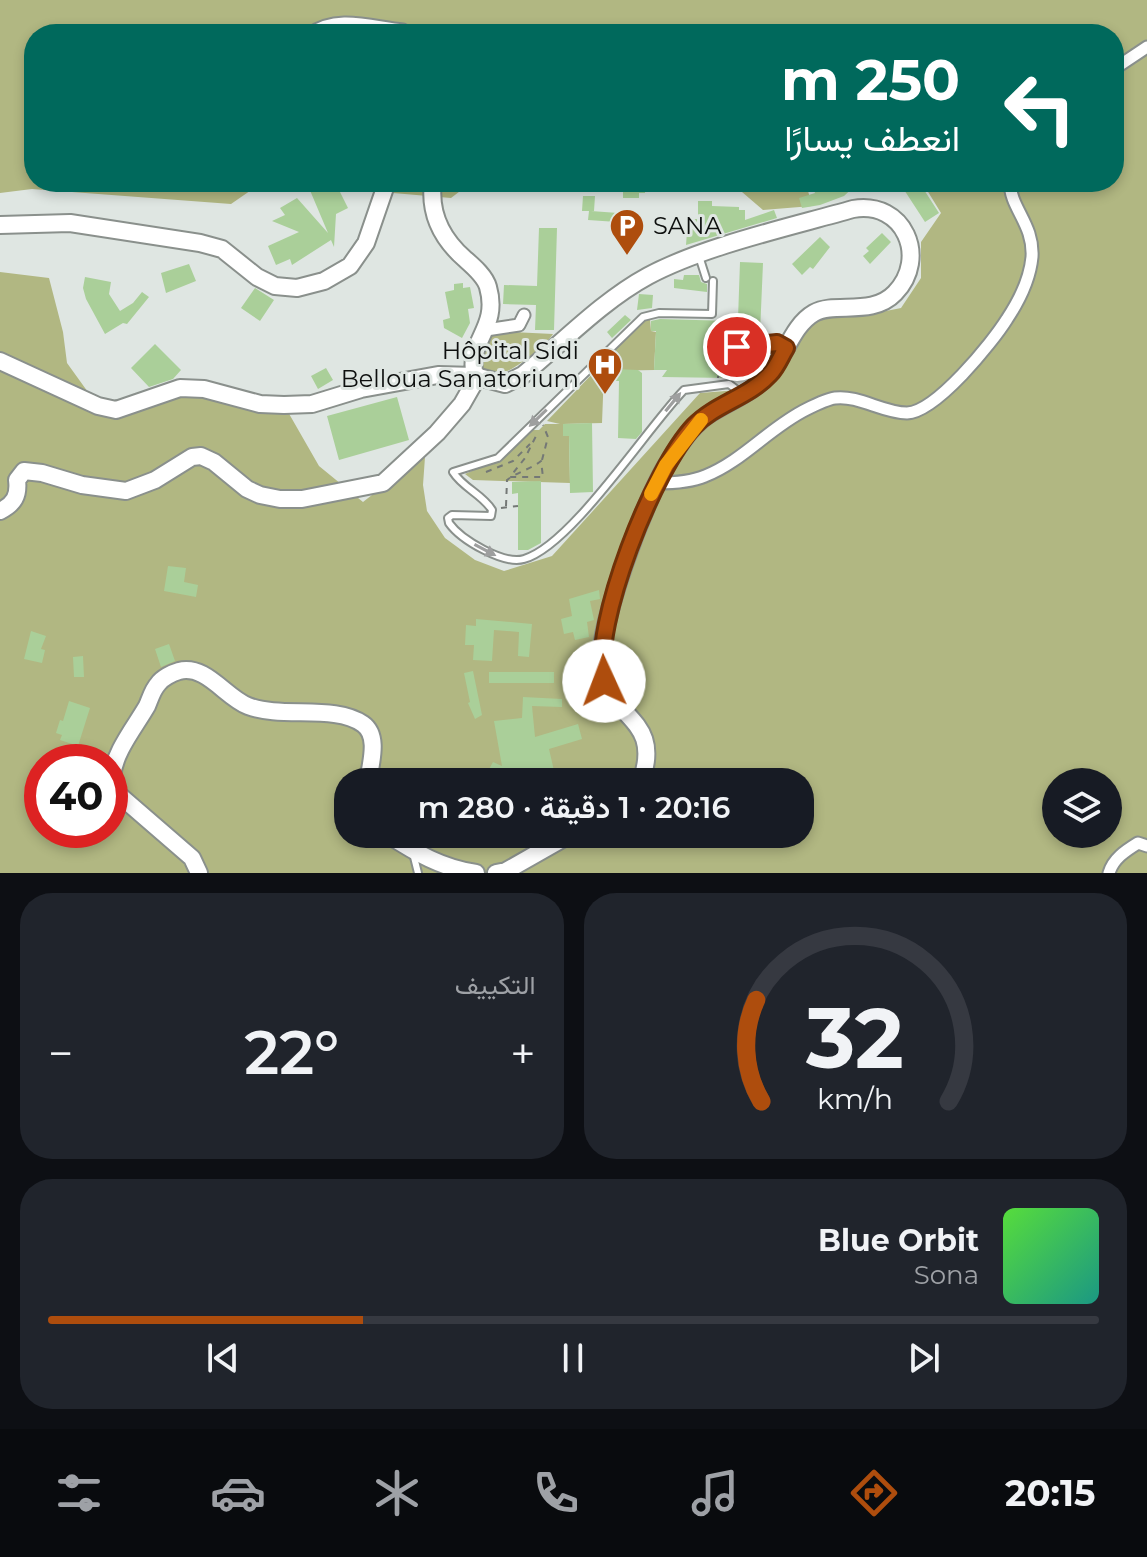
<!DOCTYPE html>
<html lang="ar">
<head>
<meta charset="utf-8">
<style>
	:root { --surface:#171b24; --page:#20242c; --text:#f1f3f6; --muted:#9ea1a6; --line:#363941; --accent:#ae4d0d }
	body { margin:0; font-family:Montserrat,Vazirmatn,sans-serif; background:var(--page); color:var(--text); direction:rtl; height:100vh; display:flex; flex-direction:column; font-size:30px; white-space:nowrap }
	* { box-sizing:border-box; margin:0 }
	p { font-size:26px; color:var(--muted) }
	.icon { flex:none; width:44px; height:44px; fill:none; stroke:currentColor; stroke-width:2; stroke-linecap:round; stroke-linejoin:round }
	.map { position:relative; height:873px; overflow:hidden; direction:ltr }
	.drawer { display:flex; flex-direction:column; gap:20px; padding:20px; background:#0d0f14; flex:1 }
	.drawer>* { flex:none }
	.hud { position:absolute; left:24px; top:24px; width:1100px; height:168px; border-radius:32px; box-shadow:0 4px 12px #0003; direction:rtl; background:#00695c; color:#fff; overflow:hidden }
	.fabs { position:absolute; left:1042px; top:768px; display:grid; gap:16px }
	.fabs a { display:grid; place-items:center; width:80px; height:80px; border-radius:50%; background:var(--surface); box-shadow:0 4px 12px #0003; font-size:40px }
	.speed { position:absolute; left:24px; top:744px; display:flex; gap:16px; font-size:40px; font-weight:700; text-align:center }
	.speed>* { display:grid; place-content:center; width:104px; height:104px; border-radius:50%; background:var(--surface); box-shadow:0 4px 12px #0003; line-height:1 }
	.speed .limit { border:12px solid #d22; background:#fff; color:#111 }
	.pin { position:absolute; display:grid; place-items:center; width:68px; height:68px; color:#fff; margin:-34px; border:4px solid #fff; border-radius:50%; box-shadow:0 2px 8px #0007 }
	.me { position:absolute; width:88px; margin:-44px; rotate:358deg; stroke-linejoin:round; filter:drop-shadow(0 0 6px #0008) }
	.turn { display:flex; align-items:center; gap:28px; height:168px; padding:0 32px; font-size:36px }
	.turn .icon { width:104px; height:104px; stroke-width:2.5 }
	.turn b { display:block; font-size:56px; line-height:68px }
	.big { font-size:60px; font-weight:600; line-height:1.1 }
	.drawer .tile { flex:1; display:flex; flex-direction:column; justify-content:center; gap:12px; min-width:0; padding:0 28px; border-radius:32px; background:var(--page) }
	.drawer .dial { align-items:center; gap:0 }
	.dial svg { height:208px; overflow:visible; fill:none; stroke:var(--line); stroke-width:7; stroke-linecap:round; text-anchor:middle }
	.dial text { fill:var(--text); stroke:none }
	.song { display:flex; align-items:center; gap:24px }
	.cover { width:96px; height:96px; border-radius:12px; background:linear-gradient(135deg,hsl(110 70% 55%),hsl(170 70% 35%)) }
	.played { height:8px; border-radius:4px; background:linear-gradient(90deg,var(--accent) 30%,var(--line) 30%) }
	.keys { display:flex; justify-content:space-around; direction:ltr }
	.heat { display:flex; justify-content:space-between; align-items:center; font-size:44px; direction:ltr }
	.drawer .tiles { flex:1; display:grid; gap:20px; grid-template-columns:1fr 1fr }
	.tile:last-child { grid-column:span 2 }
	.trip { position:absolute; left:334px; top:768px; width:480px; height:80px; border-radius:32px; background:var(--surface); box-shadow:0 4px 12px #0003; font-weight:600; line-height:80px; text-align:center; direction:rtl }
	.dock { display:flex; height:128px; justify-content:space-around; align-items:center; background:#090b0e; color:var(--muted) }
	.dock .icon { width:56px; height:56px }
	.dock .active { color:var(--accent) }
	.dock b { font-size:36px; color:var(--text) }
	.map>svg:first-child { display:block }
	.green { fill:#b1b782; fill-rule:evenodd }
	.building { fill:#aacf99 }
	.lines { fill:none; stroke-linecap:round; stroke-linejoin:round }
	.lane-casing { stroke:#8a908c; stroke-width:10 }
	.street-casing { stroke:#8a908c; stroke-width:15 }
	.secondary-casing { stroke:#8a908c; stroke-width:20 }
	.path { stroke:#747876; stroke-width:2; stroke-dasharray:6 6; stroke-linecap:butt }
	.lane { stroke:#fff; stroke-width:6 }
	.street { stroke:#fff; stroke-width:11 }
	.secondary { stroke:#fff; stroke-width:16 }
	.oneway { fill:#9e9f9f }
	.route-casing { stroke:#713208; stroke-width:20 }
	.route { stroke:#ae4d0d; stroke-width:14 }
	.slow { stroke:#f59e0b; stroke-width:14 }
	.labels { text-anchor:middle; stroke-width:6; stroke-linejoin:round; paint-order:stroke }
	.poi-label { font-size:24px; fill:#0d0f0e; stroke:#dfe6e2; text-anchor:start }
</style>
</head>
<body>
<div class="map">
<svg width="1147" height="873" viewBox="0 0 1147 873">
	<rect width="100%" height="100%" fill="#dfe6e2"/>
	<path class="green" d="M 0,0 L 1147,0 L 1147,873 L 0,873 L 0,272 L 49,278 L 63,332 L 67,363 L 98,406 L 180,388 L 284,405 L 319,466 L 363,502 L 418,459 L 425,457 L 423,485 L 427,511 L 445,538 L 475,560 L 504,571 L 552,556 L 700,393 L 765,388 L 817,315 L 856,317 L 901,308 L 921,278 L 921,242 L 941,213 L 922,182 L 1114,182 L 1114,34 L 34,34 L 34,182 L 263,182 L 231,204 L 32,189 L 0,193 ZM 42,762 L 110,762 L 110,830 L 42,830 ZM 348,782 L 800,782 L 800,834 L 348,834 ZM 1056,782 L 1108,782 L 1108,834 L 1056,834 Z
		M 373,182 L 472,182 L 451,198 L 370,191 Z
		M 517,182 L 816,182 L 807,187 L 812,206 L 763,210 L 742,192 L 526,185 Z
		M 650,319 L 651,331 L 656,332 L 654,370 L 604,371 L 602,423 L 563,424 L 569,436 L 570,483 L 473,480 L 465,474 L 507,455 L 532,430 L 539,430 L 545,424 L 560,424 L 547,421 L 644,320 Z
		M 512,332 L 553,334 C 546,346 487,397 480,365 C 478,355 486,342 489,333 Z"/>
	<path class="building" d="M 320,182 L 335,182 L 348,208 L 336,214 L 334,247 L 331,240 L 292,265 L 290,259 L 276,265 L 268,246 L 299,232 L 272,221 L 285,215 L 280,208 L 297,198 L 328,233 L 309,188 Z
		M 829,182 L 859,182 L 844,196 L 820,205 L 802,208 L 799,198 L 815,193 L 813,188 Z
		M 899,182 L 919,182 L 939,213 L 925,222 Z
		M 623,183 L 645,183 L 645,193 L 639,193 L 639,198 L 623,198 Z
		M 583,196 L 595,196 L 594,211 L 591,211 L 618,213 L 617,222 L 588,220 L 589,211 L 582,211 Z
		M 698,201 L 712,201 L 712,206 L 739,207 L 739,210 L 745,210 L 745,220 L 774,210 L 777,218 L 686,245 L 688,219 L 698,219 Z
		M 539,228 L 557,228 L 554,330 L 535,330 L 536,305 L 503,304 L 504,285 L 537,286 Z
		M 882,233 L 891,242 L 870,264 L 863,256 L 869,251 L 866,248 Z
		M 820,237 L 830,247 L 813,269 L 810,267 L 802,275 L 792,264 Z
		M 740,262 L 763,263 L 760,333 L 717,333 L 716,364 L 737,364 L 737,381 L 728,378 L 662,377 L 667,370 L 654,370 L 656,331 L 651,331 L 651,321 L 660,319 L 731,321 L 732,318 L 738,319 Z
		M 189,264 L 196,281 L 166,293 L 161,273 Z
		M 684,275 L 699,275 L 701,282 L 707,284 L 707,292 L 674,288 L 674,279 L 683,280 Z
		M 85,277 L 111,282 L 109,294 L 120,311 L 133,303 L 142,292 L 149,297 L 127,324 L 123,323 L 105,334 L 86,299 L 83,288 Z
		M 463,283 L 463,288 L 470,287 L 474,308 L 468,309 L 470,323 L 462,338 L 444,328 L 443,320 L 450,318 L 445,292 L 454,290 L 454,284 Z
		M 255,288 L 274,300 L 260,321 L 241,308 Z
		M 639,294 L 653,295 L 652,308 L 637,310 Z
		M 625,315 L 631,320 L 612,338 L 607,332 Z
		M 155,344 L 181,370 L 173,379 L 149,387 L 131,368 Z
		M 326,368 L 333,380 L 318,389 L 311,376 Z
		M 613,369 L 638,370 L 642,373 L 642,432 L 636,439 L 618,438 L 619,381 L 613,381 Z
		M 397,397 L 409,440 L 339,460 L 327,416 Z
		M 592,423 L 593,492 L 570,493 L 569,436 L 563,436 L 563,424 Z
		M 541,481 L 541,543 L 528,550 L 518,550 L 518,493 L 512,494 L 512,482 Z
		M 168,566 L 186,568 L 184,582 L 198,585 L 196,597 L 164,591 Z
		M 599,590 L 600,599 L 590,601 L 594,620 L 587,622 L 589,637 L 575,640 L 573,632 L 564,634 L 561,619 L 572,616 L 569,599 Z
		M 476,619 L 532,624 L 529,657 L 518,656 L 519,632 L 494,630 L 492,661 L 473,660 L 474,645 L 465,645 L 466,625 L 476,626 Z
		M 31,631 L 46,636 L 41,649 L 45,650 L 42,663 L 24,659 Z
		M 169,644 L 175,661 L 161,667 L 155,649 Z
		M 83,656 L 84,677 L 74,677 L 73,657 Z
		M 473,671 L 482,715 L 475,719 L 468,703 L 470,702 L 464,673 Z
		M 489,672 L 554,672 L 554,683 L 489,683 Z
		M 523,697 L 562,699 L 562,707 L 532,706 L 535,737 L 578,724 L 582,739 L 549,749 L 555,775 L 524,782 L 482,782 L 493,762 L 502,766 L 494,721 L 522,718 Z
		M 69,701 L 90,708 L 78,746 L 60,740 L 62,735 L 56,733 L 60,720 L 63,721 Z
		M 87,746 L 107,753 L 104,762 L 81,762 Z"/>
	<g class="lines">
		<defs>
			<path id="lane" d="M 699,256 L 706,278
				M 713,281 L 712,314 L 659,313 L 643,317 L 498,458 L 453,472 C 463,488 482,494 492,510 L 491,516 L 452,515 L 448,518 L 449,523 C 461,540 504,565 524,559 C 571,546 647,428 684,390 L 729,384 L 741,393
				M 724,348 L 777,343 L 783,346
				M 413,853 L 418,873"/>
			<path id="street" d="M 310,34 C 337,14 372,27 403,30 L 408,34
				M 1114,69 L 1147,47
				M 486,330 L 519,325 L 524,315
				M 657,483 C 672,483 691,482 705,476 C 743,461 770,427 807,409 C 815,405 827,399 835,398 C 859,395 883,413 907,413 C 936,412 992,343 1007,319 C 1019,301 1030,278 1032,257 C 1034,224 1010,208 1010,182
				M 1109,873 C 1113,859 1125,851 1138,843 L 1147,846"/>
			<path id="secondary" d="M 433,182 C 429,213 441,238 465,259 C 473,266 485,276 488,287 C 500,329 466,341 475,376
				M 0,225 L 70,223 L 200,243 L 222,249 L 257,277 L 275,286 L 297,288 L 324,281 L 350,266 L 366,243 L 387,182
				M 0,361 L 98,406 L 116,410 L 180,388 L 204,389 L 260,404 L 284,405 L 312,404 L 361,389 L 438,375 L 475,376 L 505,384 L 523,375 C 563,342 602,301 648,276 C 704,246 790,227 853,209 C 904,200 929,258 895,293 C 872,317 835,301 814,313 C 793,325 786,354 771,372 C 755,392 727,402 706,416 C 690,428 678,446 668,463 C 646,497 594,633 602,670 C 612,722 663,717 641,782
				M 0,511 C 14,504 19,496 17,480 L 24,471 L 42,473 L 82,485 L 126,491 L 155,480 L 192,457 L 201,456 L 214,462 L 247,489 L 260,495 L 280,499 L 302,499 L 383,483 L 437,433 L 462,404 L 478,376
				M 387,834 C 416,853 442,868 476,873
				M 199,873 L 192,858 L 118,794 C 114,789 111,784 112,777 C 114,752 135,727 147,706 C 150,699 153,689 158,684 C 162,678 172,673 179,671 C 206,664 226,698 248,706 C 282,719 335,704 363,724 C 380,736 370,765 368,782
				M 496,873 L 506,871 L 571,834"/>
		</defs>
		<use href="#lane" class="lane-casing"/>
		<use href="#street" class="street-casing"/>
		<use href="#secondary" class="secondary-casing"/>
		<path class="path" d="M 716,356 L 720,356 L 718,378
			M 542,460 L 548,437 L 543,425
			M 486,472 L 513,461 L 530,444
			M 506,506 L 507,480 C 515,473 531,469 541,461 L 543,477 L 510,477 L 525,458 L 538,432
			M 501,508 L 518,506"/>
		<use href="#lane" class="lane"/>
		<use href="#street" class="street"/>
		<use href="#secondary" class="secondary"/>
	</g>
	<defs><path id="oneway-solid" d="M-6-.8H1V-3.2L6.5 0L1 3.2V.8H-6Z" transform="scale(2)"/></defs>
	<g class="oneway">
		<use href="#oneway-solid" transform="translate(673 402) rotate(-51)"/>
		<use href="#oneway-solid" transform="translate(538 418) rotate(136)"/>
		<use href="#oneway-solid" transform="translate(485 550) rotate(28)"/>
	</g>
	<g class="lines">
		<defs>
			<path id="route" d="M 604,681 C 591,625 654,468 694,426 C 715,404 749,397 770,374 C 777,367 781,356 786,348 L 777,343 L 737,347"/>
		</defs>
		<use href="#route" class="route-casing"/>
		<use href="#route" class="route"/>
		<path class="slow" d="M 651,494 L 666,465 L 701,420"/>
	</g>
	<defs>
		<symbol id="parking-pin" viewBox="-11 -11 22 30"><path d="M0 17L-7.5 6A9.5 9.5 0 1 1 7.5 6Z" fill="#ae4d0d" stroke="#dfe6e2"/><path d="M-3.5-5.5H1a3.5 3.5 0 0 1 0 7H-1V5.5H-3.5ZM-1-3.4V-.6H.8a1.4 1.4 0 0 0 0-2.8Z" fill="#fff"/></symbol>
		<symbol id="hospital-pin" viewBox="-11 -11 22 30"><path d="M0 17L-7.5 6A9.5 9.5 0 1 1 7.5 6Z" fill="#ae4d0d" stroke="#dfe6e2"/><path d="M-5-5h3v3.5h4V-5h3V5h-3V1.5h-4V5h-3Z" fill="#fff"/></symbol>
	</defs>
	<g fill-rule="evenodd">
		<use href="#parking-pin" x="607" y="206" width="40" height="54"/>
		<use href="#hospital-pin" x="585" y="345" width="40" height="54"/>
	</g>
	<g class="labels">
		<g class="poi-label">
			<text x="653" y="234">SANA</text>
			<text x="579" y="359" text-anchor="end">Hôpital Sidi<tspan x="579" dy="28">Belloua Sanatorium</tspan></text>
		</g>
	</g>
</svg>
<div class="fabs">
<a><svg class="icon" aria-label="layers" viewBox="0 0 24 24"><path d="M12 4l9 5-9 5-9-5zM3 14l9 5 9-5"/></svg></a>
</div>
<div class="speed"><div class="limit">40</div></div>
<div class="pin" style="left:737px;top:347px;background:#d93025"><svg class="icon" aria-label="arrive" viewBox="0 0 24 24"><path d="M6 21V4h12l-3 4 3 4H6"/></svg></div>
<svg class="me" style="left:604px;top:681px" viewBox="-20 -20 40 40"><circle r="19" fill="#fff"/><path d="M0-13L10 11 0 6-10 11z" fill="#ae4d0d"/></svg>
<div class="trip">20:16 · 1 دقيقة · 280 m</div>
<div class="hud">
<div class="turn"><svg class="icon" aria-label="left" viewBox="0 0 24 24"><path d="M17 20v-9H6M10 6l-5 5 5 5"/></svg><div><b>250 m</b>انعطف يسارًا</div></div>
</div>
</div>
<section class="drawer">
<div class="tiles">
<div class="tile dial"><svg viewBox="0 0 100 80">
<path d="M14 69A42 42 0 1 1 86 69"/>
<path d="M14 69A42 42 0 0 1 12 30" stroke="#ae4d0d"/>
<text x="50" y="56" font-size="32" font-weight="700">32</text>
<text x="50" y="72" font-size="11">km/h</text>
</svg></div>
<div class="tile"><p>التكييف</p>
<div class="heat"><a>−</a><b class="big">22°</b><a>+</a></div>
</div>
<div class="tile">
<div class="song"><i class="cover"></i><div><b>Blue Orbit</b><p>Sona</p></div></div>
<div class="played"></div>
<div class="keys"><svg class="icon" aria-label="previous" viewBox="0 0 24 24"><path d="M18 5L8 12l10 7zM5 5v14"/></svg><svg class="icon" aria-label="pause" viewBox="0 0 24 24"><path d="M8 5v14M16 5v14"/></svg><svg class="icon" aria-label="next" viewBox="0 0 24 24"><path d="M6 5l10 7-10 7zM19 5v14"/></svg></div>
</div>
</div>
</section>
<nav class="dock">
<b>20:15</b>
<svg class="icon active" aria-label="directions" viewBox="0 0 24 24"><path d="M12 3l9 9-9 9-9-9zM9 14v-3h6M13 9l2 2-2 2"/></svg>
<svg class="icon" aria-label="music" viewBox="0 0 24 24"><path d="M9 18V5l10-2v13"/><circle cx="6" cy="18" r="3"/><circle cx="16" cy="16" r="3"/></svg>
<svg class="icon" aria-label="phone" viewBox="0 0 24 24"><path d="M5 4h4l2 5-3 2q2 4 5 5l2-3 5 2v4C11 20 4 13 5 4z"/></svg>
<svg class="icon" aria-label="climate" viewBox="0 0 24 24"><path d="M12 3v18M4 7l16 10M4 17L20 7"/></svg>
<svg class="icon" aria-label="car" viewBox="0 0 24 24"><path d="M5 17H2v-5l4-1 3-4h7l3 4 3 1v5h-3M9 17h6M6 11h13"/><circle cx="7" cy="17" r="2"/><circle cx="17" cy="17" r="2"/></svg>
<svg class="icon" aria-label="filters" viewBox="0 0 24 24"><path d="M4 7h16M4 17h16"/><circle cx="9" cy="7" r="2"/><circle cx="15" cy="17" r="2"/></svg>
</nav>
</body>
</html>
